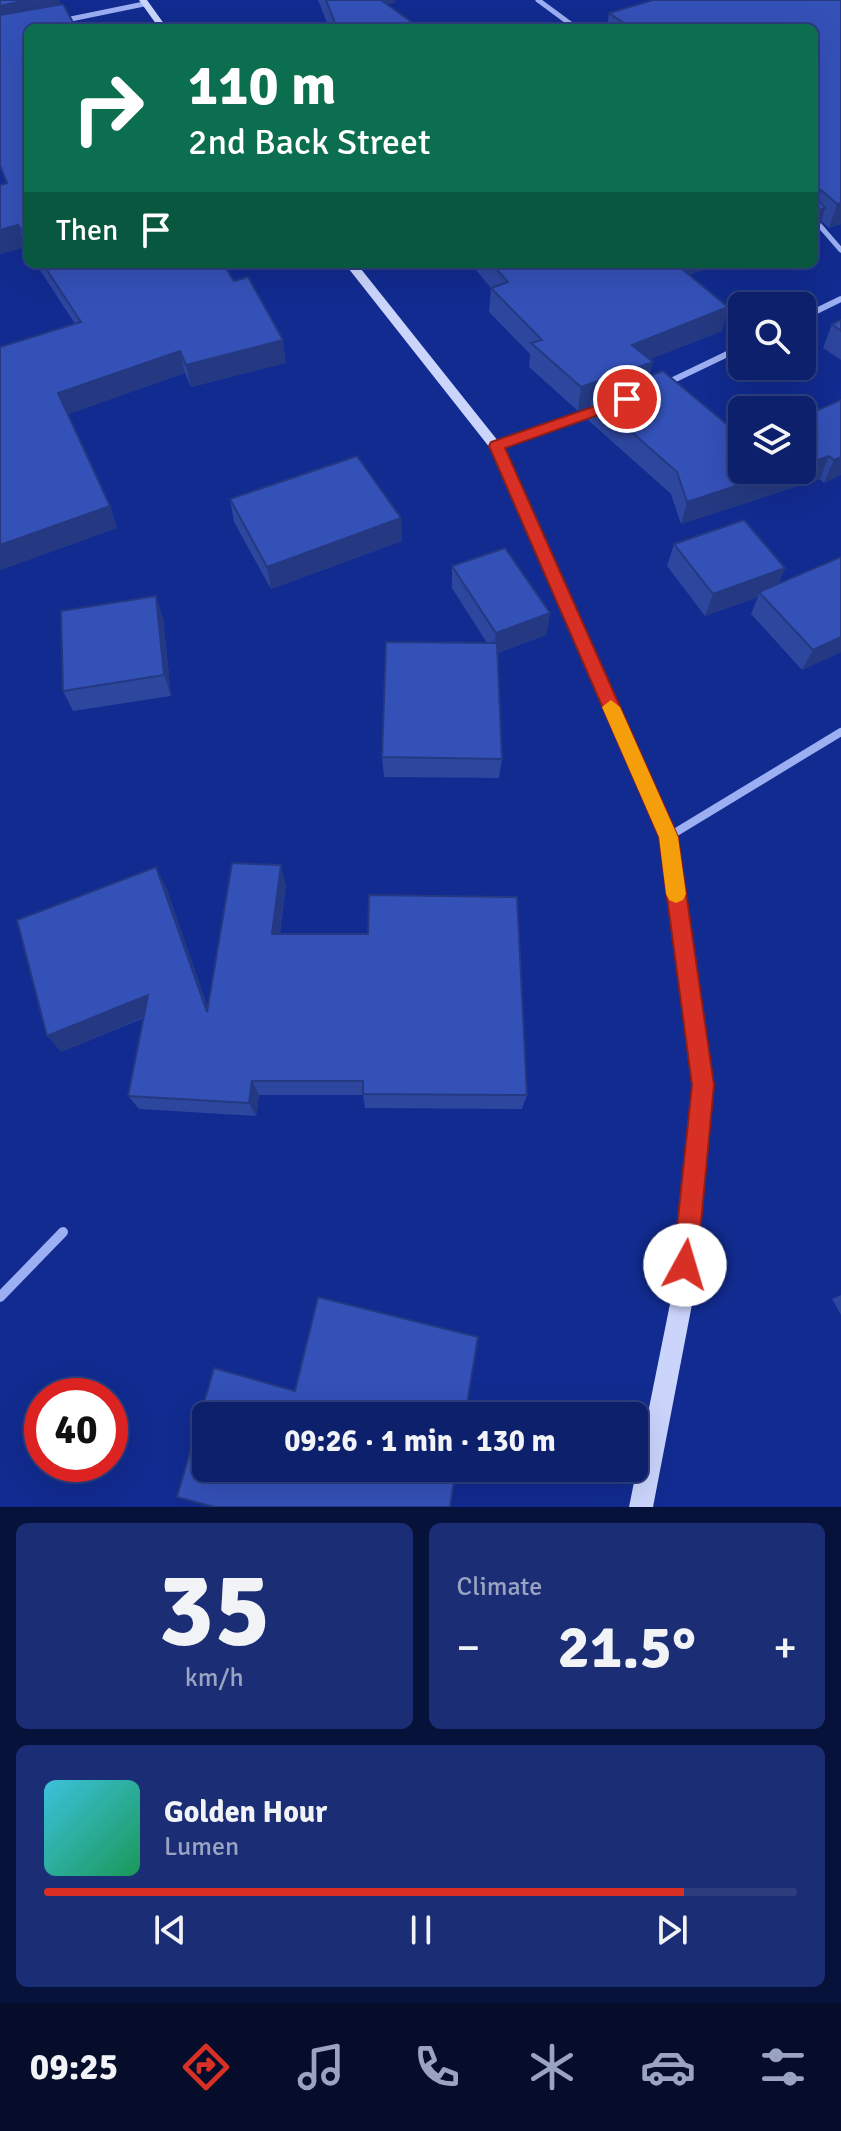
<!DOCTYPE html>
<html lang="en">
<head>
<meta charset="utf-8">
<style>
	:root { --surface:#0d206c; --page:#1b2d74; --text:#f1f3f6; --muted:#9aa3c2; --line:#2d3e7f; --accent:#d93025 }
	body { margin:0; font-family:Signika,sans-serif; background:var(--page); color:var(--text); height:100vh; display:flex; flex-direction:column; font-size:30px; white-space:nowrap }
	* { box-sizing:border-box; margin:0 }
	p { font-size:26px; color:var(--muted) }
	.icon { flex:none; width:44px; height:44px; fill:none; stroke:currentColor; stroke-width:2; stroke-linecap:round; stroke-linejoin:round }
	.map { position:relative; height:1507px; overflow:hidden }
	.sheet { display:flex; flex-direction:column; gap:16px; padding:16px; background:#07123b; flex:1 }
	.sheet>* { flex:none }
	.hud { position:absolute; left:24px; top:24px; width:794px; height:244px; border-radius:12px; box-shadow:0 8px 32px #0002,0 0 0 2px var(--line); background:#0b6e4f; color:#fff; overflow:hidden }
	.fabs { position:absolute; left:728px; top:292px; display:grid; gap:16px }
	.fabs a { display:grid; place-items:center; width:88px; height:88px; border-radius:12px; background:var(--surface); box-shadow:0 8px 32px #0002,0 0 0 2px var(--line); font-size:40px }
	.speed { position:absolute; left:24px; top:1378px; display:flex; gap:16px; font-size:40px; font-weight:700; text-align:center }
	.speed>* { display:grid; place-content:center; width:104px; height:104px; border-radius:50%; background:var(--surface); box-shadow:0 8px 32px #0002,0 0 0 2px var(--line); line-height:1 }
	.speed .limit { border:12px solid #d22; background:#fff; color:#111 }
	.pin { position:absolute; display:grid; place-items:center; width:68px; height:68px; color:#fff; margin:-34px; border:4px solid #fff; border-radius:50%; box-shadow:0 2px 8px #0007 }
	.me { position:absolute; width:88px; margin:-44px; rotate:6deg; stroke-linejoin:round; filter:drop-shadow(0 0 6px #0008) }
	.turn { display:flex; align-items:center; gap:28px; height:168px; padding:0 32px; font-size:36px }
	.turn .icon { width:104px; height:104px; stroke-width:2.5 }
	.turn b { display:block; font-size:56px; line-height:68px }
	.then { display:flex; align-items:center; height:76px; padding:0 32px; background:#0003; gap:16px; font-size:30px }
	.big { font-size:60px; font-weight:800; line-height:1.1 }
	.sheet .tile { flex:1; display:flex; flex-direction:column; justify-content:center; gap:12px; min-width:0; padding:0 28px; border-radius:12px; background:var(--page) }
	.sheet .dial { align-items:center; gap:0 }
	.dial b { font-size:104px; line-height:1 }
	.song { display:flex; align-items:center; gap:24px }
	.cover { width:96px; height:96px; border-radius:12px; background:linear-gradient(135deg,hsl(190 70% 55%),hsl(150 70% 35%)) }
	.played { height:8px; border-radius:4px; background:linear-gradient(90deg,var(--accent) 85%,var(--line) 85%) }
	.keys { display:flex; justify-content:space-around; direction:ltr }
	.heat { display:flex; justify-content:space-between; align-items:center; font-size:44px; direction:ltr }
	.sheet .tiles { flex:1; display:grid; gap:16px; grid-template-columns:1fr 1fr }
	.tile:last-child { grid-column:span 2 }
	.trip { position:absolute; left:192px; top:1402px; width:456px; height:80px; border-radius:12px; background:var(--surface); box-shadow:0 8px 32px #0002,0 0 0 2px var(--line); font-weight:800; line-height:80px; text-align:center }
	.tabs { display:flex; height:128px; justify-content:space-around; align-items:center; background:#050d2b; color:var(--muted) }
	.tabs .icon { width:56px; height:56px }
	.tabs .selected { color:var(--accent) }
	.tabs b { font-size:36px; color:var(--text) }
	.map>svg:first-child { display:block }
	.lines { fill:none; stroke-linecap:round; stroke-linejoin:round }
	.street-far3 { stroke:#9caff2; stroke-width:5 }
	.street-far2 { stroke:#9caff2; stroke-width:6 }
	.street-far1 { stroke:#9caff2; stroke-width:8 }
	.street { stroke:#9caff2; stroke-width:10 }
	.secondary { fill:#cbd5fc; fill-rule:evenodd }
	.wall { fill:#2d469e }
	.shaded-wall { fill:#243981 }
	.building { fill:#3451b8; stroke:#243981; stroke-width:2 }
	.route { fill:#d93025; stroke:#8d1f18; stroke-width:2 }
	.slow { fill:#f59e0b }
</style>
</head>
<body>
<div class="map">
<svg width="841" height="1507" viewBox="0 0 841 1507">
	<rect width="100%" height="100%" fill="#112b90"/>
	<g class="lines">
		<path class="street-far3" d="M 538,0 L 576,28
			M 61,21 L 144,4
			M 814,219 L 841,250"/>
		<path class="street-far2" d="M 802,318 L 841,299
			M 667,383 L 742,347
			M 496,446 L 598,409"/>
		<path class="street-far1" d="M 668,837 L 841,732"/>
		<path class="street" d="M 0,1297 L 63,1232"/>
		<path class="secondary" d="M 139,0 L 147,0 L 167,28 L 159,28 Z
			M 345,264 L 357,264 L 502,446 L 676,837 L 713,1085 L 694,1294 L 653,1507 L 629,1507 L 672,1294 L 693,1085 L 660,837 L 490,448 Z"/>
	</g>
	<path class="wall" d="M 0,0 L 59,0 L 60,4 L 28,28 L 28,252 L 25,247 L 0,254 L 0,185 L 6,183 L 0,167 Z
		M 318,0 L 395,0 L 395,3 L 387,4 L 420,28 L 329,28 Z
		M 841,0 L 841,224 L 829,228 L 821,221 L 818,232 L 814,233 L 814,28 L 607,28 L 609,13 Z
		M 36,264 L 223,264 L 286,363 L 191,387 L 185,373 L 68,414 L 110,506 L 117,528 L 0,570 L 0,347 L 75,324 Z
		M 471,264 L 722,264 L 689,275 L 728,307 L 722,331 L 650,359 L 650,376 L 742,470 L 841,400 L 841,475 L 824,483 L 820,479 L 681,524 L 671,494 L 588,420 L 590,406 L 578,411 L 529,367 L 530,354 L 489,312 L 491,288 Z
		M 841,320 L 841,360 L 823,348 L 832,324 Z
		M 230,499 L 401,518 L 402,541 L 271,589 L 234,522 Z
		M 674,544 L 785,568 L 778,584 L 841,652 L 802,670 L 751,614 L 758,597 L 705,616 L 667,566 Z
		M 452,566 L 550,613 L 546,635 L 498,653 L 502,759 L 499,778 L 384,777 L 382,757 L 487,643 L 452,588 Z
		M 163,618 L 171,696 L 73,711 L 63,691 Z
		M 286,885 L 280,934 L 527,1095 L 522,1109 L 365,1108 L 363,1095 L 259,1095 L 256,1116 L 139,1109 L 128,1096 L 144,1018 L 61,1052 L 166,887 L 208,1008 Z
		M 841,1295 L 841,1315 L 832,1299 Z"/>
	<path class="shaded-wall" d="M 27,0 L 59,0 L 63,15 L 0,28 L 0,6 Z
		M 364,0 L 395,0 L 395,3 L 364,9 Z
		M 821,190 L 814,212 L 825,208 L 818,232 L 814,233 L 814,205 L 816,197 Z
		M 841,203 L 841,224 L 829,228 L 837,204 Z
		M 18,225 L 25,247 L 0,254 L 0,230 Z
		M 669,264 L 722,264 L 665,283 Z
		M 728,307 L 722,331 L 628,368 L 632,345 Z
		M 283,340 L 286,363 L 191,387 L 186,365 Z
		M 180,351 L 185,373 L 66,415 L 58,393 Z
		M 653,362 L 648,385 L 592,397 L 590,406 L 578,411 L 581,387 Z
		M 829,456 L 820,479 L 681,524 L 687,502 L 785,470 L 802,470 L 802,465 Z
		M 841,457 L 841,475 L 824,483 L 834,460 Z
		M 110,506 L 117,528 L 0,570 L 0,545 Z
		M 401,518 L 402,541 L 271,589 L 267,567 Z
		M 785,568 L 776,591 L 759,592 L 758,597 L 705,616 L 713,594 Z
		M 156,596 L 163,618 L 171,696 L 164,675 Z
		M 550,613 L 546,635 L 494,654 L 496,633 Z
		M 841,637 L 841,652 L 802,670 L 813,650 Z
		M 281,865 L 286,885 L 277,952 L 272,934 Z
		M 156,867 L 166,887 L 215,1028 L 207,1012 Z
		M 148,995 L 158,1011 L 61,1052 L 47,1036 Z
		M 252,1081 L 259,1095 L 256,1116 L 249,1103 Z"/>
	<path class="building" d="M 0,0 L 27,0 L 0,6 Z
		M 326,0 L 381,0 L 420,28 L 337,28 Z
		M 653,0 L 841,0 L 841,203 L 837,204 L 821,190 L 816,197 L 825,208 L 814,212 L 814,28 L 631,28 L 609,13 Z
		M 63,4 L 76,28 L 28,28 L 28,241 L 18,225 L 0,230 L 0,185 L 7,183 L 0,165 L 0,15 Z
		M 43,264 L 223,264 L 234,281 L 248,277 L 283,340 L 186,365 L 180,351 L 58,393 L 110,506 L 0,545 L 0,347 L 81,322 Z
		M 492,264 L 676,264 L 728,307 L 632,345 L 653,362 L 581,387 L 531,343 L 542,340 L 491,288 L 508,282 Z
		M 841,320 L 841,331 L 832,324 Z
		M 663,371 L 742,437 L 742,470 L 785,470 L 687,502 L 677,472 L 592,397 Z
		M 841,400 L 841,457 L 834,460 L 829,456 L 802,465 L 802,417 Z
		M 357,456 L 401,518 L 267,567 L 230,499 Z
		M 744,520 L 785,568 L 713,594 L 674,544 Z
		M 505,548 L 550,613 L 496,633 L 452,566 Z
		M 841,557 L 841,637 L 813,650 L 759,592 Z
		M 156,596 L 164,675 L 63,691 L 61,611 Z
		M 386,642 L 497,643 L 502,759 L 382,757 Z
		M 232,863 L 281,865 L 272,934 L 368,934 L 369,895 L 517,897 L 527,1095 L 363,1094 L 363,1081 L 252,1081 L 249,1103 L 128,1096 L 148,995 L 47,1036 L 17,920 L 156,867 L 207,1012 Z
		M 318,1297 L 478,1337 L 465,1416 L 206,1416 L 206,1468 L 456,1468 L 450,1507 L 214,1507 L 177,1497 L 214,1368 L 295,1391 Z"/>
	<path class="route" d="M 627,395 L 634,399 L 632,403 L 505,448 L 678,837 L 714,1085 L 697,1265 L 694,1273 L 685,1277 L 677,1273 L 673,1265 L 692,1085 L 659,837 L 489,446 L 491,442 Z"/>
	<path class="slow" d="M 611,700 L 620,707 L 678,837 L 686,894 L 683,900 L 676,903 L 669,900 L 666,894 L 659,837 L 602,707 Z"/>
</svg>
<div class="fabs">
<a><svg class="icon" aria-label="search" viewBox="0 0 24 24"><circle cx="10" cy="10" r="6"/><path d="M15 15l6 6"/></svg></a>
<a><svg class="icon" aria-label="layers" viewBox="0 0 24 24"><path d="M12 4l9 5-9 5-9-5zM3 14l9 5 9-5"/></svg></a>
</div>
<div class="speed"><div class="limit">40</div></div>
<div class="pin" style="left:627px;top:399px;background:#d93025"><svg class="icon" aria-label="arrive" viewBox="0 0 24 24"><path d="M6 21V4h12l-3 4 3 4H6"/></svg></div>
<svg class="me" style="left:685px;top:1265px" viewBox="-20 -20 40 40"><circle r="19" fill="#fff"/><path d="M0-13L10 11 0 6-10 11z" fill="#d93025"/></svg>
<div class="trip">09:26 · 1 min · 130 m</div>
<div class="hud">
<div class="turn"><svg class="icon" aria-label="right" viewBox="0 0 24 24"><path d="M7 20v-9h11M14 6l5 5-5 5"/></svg><div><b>110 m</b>2nd Back Street</div></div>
<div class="then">Then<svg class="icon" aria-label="arrive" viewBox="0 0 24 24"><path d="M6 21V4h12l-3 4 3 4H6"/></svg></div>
</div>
</div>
<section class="sheet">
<div class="tiles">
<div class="tile dial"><b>35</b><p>km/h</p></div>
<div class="tile"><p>Climate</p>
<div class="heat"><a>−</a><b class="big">21.5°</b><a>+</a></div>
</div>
<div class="tile">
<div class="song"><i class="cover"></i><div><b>Golden Hour</b><p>Lumen</p></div></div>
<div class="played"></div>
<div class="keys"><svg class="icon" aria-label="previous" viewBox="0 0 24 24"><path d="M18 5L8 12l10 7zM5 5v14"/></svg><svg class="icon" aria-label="pause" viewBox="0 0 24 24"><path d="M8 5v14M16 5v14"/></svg><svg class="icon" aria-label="next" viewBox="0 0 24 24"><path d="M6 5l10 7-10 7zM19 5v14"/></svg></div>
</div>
</div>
</section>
<nav class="tabs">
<b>09:25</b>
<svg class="icon selected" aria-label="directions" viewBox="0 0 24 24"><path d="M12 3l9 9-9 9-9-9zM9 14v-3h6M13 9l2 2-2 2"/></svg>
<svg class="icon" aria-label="music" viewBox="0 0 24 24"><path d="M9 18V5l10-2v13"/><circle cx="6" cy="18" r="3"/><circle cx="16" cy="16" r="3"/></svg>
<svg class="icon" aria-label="phone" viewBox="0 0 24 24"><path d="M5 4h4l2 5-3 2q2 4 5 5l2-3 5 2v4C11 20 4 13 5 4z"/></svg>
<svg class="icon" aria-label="climate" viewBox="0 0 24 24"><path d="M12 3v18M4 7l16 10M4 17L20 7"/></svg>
<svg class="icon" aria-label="car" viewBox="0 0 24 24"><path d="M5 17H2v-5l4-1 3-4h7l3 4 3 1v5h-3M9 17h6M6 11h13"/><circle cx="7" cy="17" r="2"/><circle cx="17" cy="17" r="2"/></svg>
<svg class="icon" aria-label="filters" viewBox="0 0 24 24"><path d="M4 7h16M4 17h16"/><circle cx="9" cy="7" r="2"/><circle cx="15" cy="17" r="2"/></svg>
</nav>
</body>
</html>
